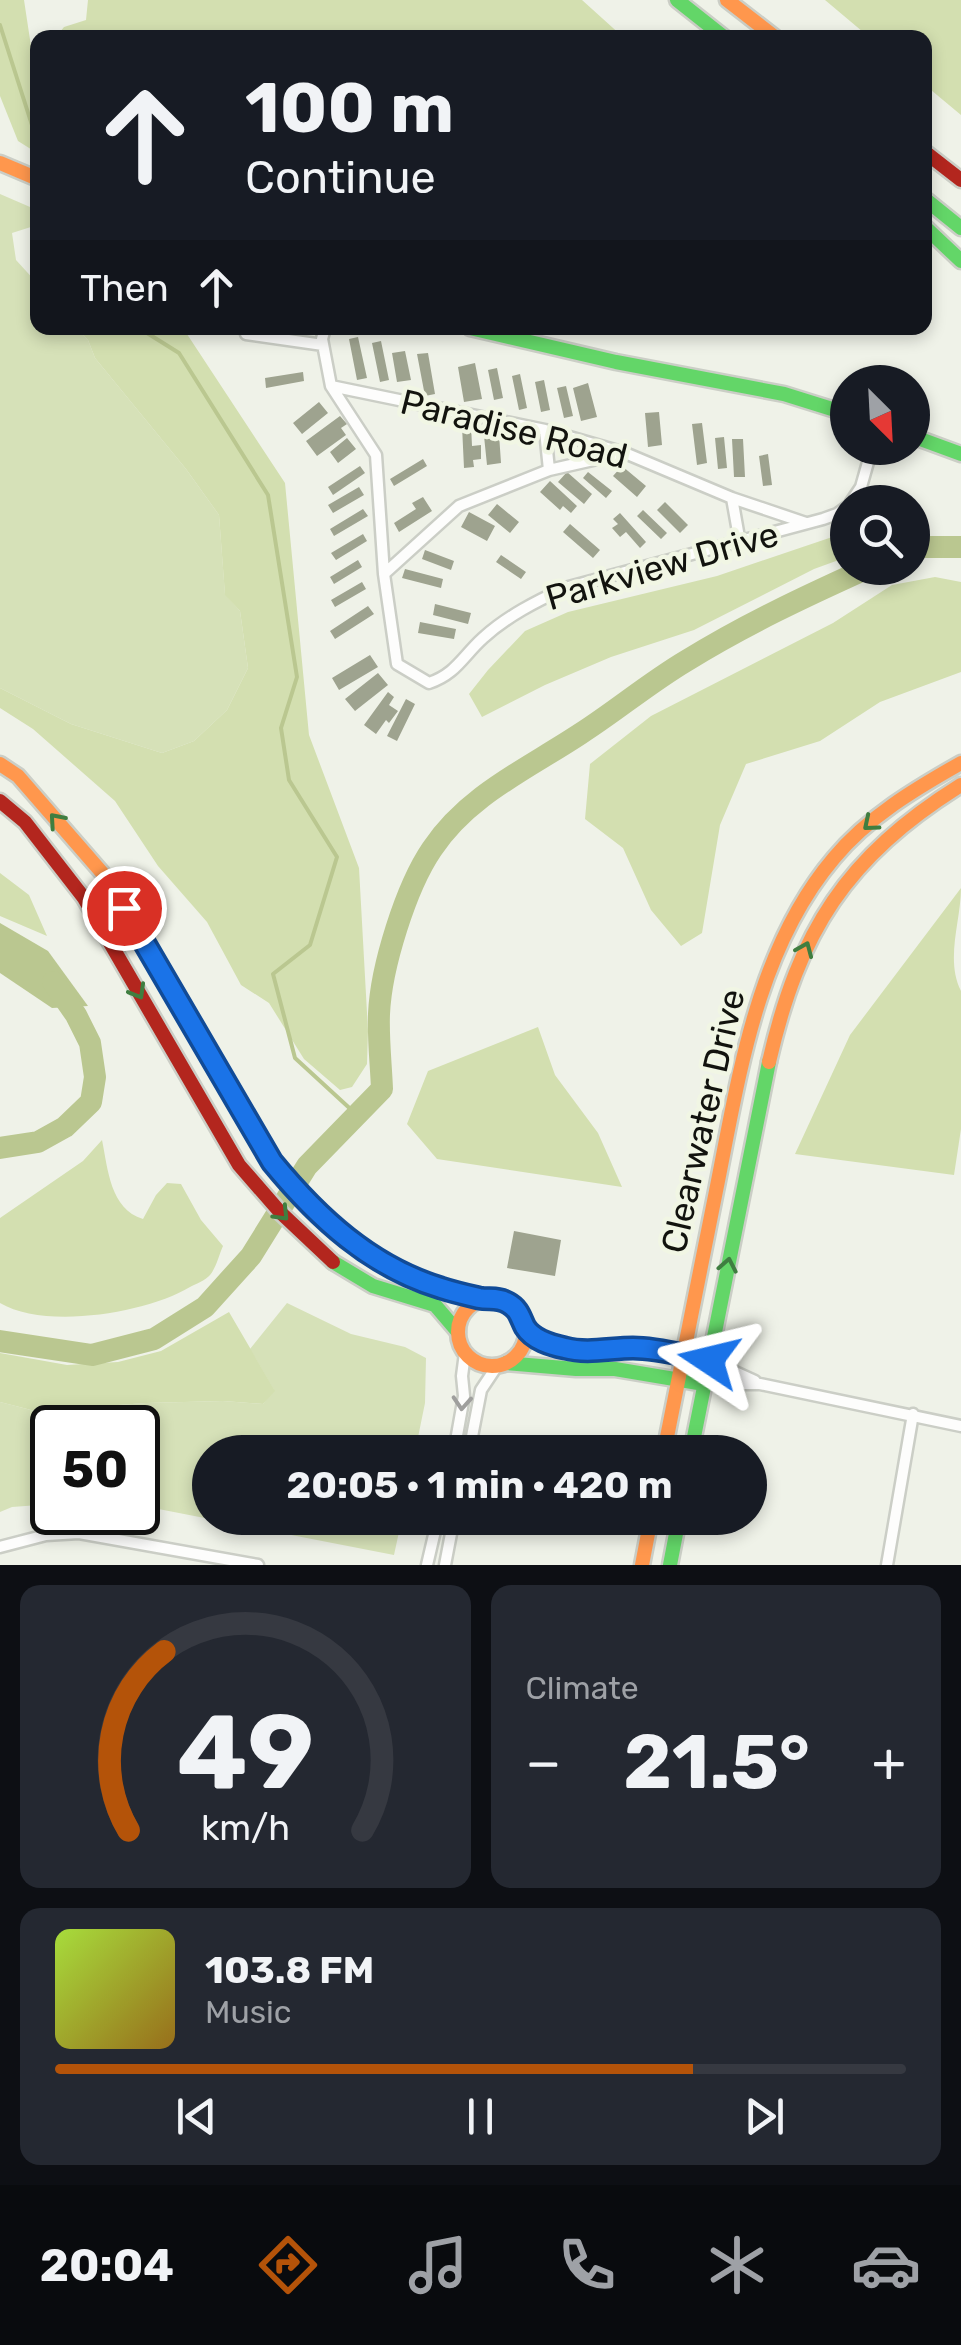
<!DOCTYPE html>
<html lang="en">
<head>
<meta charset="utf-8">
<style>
	:root { --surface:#171b24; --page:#242831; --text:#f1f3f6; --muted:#9ea1a6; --line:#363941; --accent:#b45309 }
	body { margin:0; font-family:Rubik,sans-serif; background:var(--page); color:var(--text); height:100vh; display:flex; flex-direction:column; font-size:38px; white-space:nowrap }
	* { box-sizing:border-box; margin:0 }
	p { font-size:32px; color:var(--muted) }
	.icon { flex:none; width:55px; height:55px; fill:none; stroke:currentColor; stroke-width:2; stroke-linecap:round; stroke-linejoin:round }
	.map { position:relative; height:1565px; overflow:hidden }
	.details { display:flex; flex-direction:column; gap:20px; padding:20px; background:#0d0f14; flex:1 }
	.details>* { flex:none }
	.guide { position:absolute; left:30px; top:30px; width:902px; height:305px; border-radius:20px; box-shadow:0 5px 15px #0003; background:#171b24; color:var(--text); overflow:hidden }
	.needle { width:65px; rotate:156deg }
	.controls { position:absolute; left:830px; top:365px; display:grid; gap:20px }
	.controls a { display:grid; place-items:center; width:100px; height:100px; border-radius:50%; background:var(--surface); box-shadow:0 5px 15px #0003; font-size:50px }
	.speed { position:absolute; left:30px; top:1405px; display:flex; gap:20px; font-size:50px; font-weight:700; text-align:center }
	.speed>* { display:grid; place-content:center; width:130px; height:130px; border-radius:50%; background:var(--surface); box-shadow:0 5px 15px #0003; line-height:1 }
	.speed .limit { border:5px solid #111; border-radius:15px; background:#fff; color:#111 }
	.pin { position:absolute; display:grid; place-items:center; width:85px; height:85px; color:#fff; margin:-42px; border:5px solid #fff; border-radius:50%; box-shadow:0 2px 10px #0007 }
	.me { position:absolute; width:110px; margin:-55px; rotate:280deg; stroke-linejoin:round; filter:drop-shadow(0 0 8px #0008) }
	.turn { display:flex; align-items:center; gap:35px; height:210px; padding:0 50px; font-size:45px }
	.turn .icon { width:130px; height:130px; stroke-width:2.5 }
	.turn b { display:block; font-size:70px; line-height:85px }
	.then { display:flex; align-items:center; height:95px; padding:0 50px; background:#0003; gap:20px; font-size:38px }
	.big { font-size:75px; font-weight:700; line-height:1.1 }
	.details .tile { flex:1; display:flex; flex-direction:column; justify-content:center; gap:15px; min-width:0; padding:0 35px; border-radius:20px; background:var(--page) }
	.details .dial { align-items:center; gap:0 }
	.dial svg { height:260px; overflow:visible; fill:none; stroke:var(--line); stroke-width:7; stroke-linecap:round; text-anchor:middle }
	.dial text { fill:var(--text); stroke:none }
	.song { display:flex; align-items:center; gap:30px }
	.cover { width:120px; height:120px; border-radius:15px; background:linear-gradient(135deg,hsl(80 70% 55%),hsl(40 70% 35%)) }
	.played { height:10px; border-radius:5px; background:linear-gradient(90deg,var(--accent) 75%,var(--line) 75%) }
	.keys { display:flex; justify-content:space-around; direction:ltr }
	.heat { display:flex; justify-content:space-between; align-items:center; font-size:55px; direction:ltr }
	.details .tiles { flex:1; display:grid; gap:20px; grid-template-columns:1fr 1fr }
	.tile:last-child { grid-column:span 2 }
	.trip { position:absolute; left:192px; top:1435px; width:575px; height:100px; border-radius:50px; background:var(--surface); box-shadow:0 5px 15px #0003; font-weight:700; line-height:100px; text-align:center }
	.tab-bar { display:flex; height:160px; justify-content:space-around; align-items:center; background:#090b0e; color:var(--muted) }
	.tab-bar .icon { width:70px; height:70px }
	.tab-bar .selected { color:var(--accent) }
	.tab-bar b { font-size:45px; color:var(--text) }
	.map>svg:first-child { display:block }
	.green { fill:#d6e1b8 }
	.forest { fill:#d3dfb0 }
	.water { fill:#bac790 }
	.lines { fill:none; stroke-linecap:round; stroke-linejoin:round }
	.stream { stroke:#bac790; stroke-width:4 }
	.river { stroke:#bac790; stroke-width:22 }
	.building { fill:#9ea38f }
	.street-casing { stroke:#cbcec6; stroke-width:15 }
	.fast-casing { stroke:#cbcec6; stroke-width:19 }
	.slow-casing { stroke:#cbcec6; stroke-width:19 }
	.jam-casing { stroke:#cbcec6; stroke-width:19 }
	.street { stroke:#fdfdfc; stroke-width:10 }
	.fast { stroke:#63d668; stroke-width:14 }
	.slow { stroke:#ff974d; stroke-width:14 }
	.jam { stroke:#b3261e; stroke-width:14 }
	.oneway { stroke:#3f7e40 }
	.oneway2 { stroke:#9f9f9d }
	.route-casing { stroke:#114b97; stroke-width:25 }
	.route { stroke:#1a73e8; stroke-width:18 }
	.labels { text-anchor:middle; stroke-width:9; stroke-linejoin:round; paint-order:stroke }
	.street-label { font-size:35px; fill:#12130e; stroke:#f1f6e4 }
</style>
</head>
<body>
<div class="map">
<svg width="961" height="1565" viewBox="0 0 961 1565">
	<rect width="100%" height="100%" fill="#eff2e8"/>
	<path class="green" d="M 0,194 L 37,210 L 37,228 L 34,226 L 12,233 L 16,260 L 37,283 L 38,328 L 77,328 L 88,340 L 95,358 L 186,469 L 219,515 L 225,594 L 240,611 L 248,668 L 227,710 L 194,741 L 162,753 L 71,724 L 0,688 Z
		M 287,1303 L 351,1334 L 405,1347 L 426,1358 L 425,1403 L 415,1452 L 210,1452 L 210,1518 L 402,1518 L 394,1555 L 138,1505 L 138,1428 L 52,1428 L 52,1504 L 12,1507 L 0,1512 L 0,1402 L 35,1411 L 146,1403 L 223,1401 L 263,1404 L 274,1390 L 250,1349 Z"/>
	<path class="forest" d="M 0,0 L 24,0 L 37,86 L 37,153 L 18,141 L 0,96 Z
		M 88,0 L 582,0 L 623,37 L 56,37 L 64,27 L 86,20 Z
		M 825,0 L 961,0 L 961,115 L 925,85 L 925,38 L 869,37 Z
		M 77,328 L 183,328 L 285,483 L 309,735 L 359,868 L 368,1031 L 367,1064 L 352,1087 L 340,1090 L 304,1059 L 269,1003 L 241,985 L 207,922 L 158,866 L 115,801 L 33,729 L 0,708 L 0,688 L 71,724 L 162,753 L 194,741 L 227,710 L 248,668 L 240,611 L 225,595 L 219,515 L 186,469 L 95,358 L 88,340 Z
		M 847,532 L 847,557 L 814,569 L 694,630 L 611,657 L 545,685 L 482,717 L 469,694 L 488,670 L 525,631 L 568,612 L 717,576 Z
		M 935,577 L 961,582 L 961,672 L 880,702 L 820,741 L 746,764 L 720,825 L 702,933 L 681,946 L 651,910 L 623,848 L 585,819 L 590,764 L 651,716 L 833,623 L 892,585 Z
		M 0,873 L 29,895 L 47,936 L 0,916 Z
		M 961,888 C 961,921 945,959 961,991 L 961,1129 L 954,1175 L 795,1154 L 850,1035 Z
		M 538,1027 L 555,1075 L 598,1133 L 622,1187 L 437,1159 L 407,1124 L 428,1071 Z
		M 102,1140 C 108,1169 110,1209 143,1219 L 156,1195 L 167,1183 L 181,1184 L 201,1220 L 223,1246 C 219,1255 216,1268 210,1275 C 206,1280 196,1284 190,1287 C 147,1313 45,1330 0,1303 L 0,1218 L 83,1161 Z
		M 229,1312 L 275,1391 L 263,1404 L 223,1401 L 146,1403 L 35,1411 L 0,1402 L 0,1353 L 67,1365 L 118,1362 L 161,1351 Z"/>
	<path class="water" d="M 0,923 L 48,951 L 88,1006 L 52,1008 L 0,973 Z"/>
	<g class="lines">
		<path class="stream" d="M 0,25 L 38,144
			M 139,328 L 179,353 L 268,495 L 297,677 L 281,728 L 289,780 L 337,857 L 310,945 L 273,974 L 295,1058 L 357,1115"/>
		<path class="river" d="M 912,547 L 961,547
			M 0,1148 L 38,1142 L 65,1127 L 91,1102 L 95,1077 L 90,1043 L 76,1015 L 53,982
			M 0,1341 L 92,1355 L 154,1339 L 205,1307 L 251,1256 L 307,1166 L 382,1089 C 381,1064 378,1039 379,1014 C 381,967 406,887 432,849 C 468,795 527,769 580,734 C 616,711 649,683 686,661 C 744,625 806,596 868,568"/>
	</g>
	<path class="building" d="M 358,337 L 367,378 L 357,380 L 349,339 Z
		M 381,341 L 389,380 L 380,382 L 372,343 Z
		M 405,351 L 411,380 L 397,382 L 392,353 Z
		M 428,353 L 435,394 L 425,396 L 417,354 Z
		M 475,363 L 482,399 L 464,402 L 458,367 Z
		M 497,368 L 503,398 L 494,400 L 488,370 Z
		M 303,372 L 304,381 L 266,388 L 265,378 Z
		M 520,374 L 527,408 L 519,410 L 512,376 Z
		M 544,380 L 550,410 L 541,412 L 535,382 Z
		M 588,383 L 597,417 L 581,421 L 573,388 Z
		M 566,386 L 573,416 L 564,418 L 557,388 Z
		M 319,402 L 328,413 L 302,434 L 293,423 Z
		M 659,412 L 662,445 L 648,447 L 645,413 Z
		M 340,416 L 347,424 L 341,428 L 346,435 L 317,456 L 306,441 Z
		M 702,423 L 707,463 L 697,465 L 692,424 Z
		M 471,425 L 472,446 L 481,445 L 481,459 L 473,460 L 474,467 L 464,468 L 462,426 Z
		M 499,434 L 501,463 L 487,465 L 484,436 Z
		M 724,437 L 727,468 L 718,469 L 715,438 Z
		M 347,438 L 356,449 L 338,463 L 330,452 Z
		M 732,439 L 743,439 L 745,477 L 734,477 Z
		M 768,454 L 772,485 L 763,486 L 759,456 Z
		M 423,459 L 427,466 L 394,486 L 390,479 Z
		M 360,466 L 365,473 L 333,495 L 328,487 Z
		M 622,466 L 646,486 L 637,497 L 613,476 Z
		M 567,472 L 592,494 L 584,504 L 558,482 Z
		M 588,472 L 612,491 L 606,498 L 583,478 Z
		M 550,481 L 577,506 L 571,513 L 563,506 L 560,510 L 540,492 Z
		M 359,487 L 364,495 L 333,513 L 328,505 Z
		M 423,497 L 432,511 L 399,532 L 394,523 L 416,509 L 412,503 Z
		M 665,502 L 688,525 L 680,533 L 657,510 Z
		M 497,504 L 519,522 L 510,533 L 488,515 Z
		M 363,509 L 368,516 L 334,536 L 330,529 Z
		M 643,510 L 667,533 L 661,539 L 637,516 Z
		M 469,512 L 495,526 L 487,541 L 461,527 Z
		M 620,513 L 646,542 L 640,548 L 626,532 L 620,537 L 612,528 L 618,524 L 613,519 Z
		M 570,524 L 600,550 L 593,558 L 563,532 Z
		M 363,534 L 367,541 L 336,560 L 331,553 Z
		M 425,550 L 454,561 L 451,570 L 422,559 Z
		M 501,555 L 526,572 L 521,579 L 496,562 Z
		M 358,560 L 362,567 L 334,584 L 330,577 Z
		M 405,569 L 443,579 L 441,588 L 402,578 Z
		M 362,582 L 366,589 L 335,607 L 331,600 Z
		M 435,604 L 471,613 L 468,624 L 433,615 Z
		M 368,606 L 374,614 L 335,639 L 330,631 Z
		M 420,622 L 456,629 L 454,639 L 418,633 Z
		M 370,655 L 378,667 L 339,690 L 332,678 Z
		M 378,673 L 388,685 L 355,711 L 345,699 Z
		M 388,692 L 394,697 L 389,705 L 398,711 L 389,723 L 386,720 L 376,734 L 364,725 Z
		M 406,699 L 415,704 L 397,741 L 387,736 Z
		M 514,1231 L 561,1240 L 555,1276 L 507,1268 Z"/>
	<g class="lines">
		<defs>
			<path id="street" d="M 325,328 L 322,339 L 331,386 L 376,455 L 384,574 L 397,664 L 429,683 C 456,674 463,656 483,638 C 507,616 537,601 565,588 L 823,519 L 837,514 L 848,506
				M 246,334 L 323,345
				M 331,386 L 545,430 L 625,453 L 732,498 L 806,523
				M 545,430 L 549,470
				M 732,498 L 740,543
				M 851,502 L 861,487 L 872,448
				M 384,574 L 459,506 L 549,470 L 624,453
				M 709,1360 L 755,1381
				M 704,1384 L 760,1384 L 961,1426
				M 454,1452 L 464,1396 L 462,1376 L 465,1353
				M 469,1452 L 481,1390 L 497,1366
				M 0,1547 L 46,1535 L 79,1533 L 258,1565
				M 427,1565 L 438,1518
				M 445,1565 L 454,1518
				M 887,1565 L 913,1414"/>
			<path id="fast" d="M 677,0 L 725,38
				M 925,199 L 961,228
				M 925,227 L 961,261
				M 470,328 L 616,362 L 784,394 L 848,414
				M 912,436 L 961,454
				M 333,1262 L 373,1286 L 435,1305 L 458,1332
				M 506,1363 L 576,1369 L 615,1369 L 704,1384
				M 691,1452 L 769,1062
				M 670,1565 L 679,1518"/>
			<path id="slow" d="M 727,0 L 776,38
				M 0,163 L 38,179
				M 0,764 L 18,776 L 104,875 L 257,1139 L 297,1191
				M 769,1062 C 799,931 846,857 961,785
				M458 1332a34 34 0 1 1 68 0a34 34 0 1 1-68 0Z
				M 664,1452 C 681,1365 698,1278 716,1191 C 739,1077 756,950 834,858 C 868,817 915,789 961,763
				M 642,1565 L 651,1518"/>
			<path id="jam" d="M 925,152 L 961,180
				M 0,801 L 25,822 L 84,898 L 239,1165 L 280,1212 L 333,1262
				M 297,1191 C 326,1219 356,1251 394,1269 C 422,1283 453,1291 483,1299
				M 525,1326 C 562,1360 594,1345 638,1348 C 662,1350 686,1356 709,1360"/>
		</defs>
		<use href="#street" class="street-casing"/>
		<use href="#fast" class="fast-casing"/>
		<use href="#slow" class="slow-casing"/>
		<use href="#jam" class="jam-casing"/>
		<use href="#street" class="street"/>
		<use href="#fast" class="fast"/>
		<use href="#slow" class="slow"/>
		<use href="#jam" class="jam"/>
	</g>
	<defs><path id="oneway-chevron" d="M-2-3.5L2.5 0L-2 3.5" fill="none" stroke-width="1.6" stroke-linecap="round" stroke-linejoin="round" transform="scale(2.5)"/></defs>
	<g class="oneway">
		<use href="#oneway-chevron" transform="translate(56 820) rotate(-131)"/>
		<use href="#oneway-chevron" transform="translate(870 824) rotate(140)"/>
		<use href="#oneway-chevron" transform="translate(805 949) rotate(-67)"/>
		<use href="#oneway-chevron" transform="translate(138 992) rotate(60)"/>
		<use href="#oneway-chevron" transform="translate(282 1214) rotate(46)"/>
		<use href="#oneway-chevron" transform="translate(728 1265) rotate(-79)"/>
	</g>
	<use class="oneway2" href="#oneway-chevron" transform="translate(462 1403) rotate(94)"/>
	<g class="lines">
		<defs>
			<path id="route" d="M 124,908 L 272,1162 C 318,1218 371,1267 441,1288 C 453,1292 466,1295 479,1298 C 489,1300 498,1297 508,1303 C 519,1309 520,1317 525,1327 C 533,1340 551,1345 565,1348 C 587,1354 611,1348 633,1348 C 658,1348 685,1356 709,1360"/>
		</defs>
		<use href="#route" class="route-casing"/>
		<use href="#route" class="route"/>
	</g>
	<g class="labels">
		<g class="street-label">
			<text transform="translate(514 429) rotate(14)" y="12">Paradise Road</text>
			<text transform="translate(662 566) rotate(-16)" y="12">Parkview Drive</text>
			<text transform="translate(703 1121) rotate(-77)" y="12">Clearwater Drive</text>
		</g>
	</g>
</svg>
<div class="controls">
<a><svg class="needle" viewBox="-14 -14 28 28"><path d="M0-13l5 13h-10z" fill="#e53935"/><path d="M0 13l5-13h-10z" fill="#9ea1a6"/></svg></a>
<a><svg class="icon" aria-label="search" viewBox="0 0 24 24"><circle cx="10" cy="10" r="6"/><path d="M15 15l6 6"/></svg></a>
</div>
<div class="speed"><div class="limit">50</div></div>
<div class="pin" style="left:124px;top:908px;background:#d93025"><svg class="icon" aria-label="arrive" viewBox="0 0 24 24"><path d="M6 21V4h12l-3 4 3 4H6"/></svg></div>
<svg class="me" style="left:709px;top:1360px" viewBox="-20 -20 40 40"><path d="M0-17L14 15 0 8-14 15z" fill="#1a73e8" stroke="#fff" stroke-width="4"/></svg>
<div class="trip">20:05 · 1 min · 420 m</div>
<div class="guide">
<div class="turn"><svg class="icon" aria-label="ahead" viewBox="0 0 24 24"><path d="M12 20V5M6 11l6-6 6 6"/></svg><div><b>100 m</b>Continue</div></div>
<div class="then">Then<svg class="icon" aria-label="ahead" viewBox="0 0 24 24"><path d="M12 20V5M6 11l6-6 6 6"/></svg></div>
</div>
</div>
<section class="details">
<div class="tiles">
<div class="tile dial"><svg viewBox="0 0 100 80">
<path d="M14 69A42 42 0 1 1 86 69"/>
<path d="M14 69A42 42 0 0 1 25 14" stroke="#b45309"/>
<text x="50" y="56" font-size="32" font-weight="700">49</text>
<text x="50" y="72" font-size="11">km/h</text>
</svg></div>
<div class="tile"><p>Climate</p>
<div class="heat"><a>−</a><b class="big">21.5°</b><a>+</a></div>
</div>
<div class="tile">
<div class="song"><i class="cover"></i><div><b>103.8 FM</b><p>Music</p></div></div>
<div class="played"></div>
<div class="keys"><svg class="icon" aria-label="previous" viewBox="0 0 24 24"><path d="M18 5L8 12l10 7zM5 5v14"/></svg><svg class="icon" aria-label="pause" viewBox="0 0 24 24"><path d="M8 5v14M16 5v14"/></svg><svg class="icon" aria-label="next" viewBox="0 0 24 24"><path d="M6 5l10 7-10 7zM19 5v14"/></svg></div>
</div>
</div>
</section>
<nav class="tab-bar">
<b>20:04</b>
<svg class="icon selected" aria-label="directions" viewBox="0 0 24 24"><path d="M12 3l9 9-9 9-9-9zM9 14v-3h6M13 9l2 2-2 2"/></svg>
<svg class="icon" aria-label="music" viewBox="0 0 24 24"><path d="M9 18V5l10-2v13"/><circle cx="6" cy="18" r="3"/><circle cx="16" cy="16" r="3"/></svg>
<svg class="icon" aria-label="phone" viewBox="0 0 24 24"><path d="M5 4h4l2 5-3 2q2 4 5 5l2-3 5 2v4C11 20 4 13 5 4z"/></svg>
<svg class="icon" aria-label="climate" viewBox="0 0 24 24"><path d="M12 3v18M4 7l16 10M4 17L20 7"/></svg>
<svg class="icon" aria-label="car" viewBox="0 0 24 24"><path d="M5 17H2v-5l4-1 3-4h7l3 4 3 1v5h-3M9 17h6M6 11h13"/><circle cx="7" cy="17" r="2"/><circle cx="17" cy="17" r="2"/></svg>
</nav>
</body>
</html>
